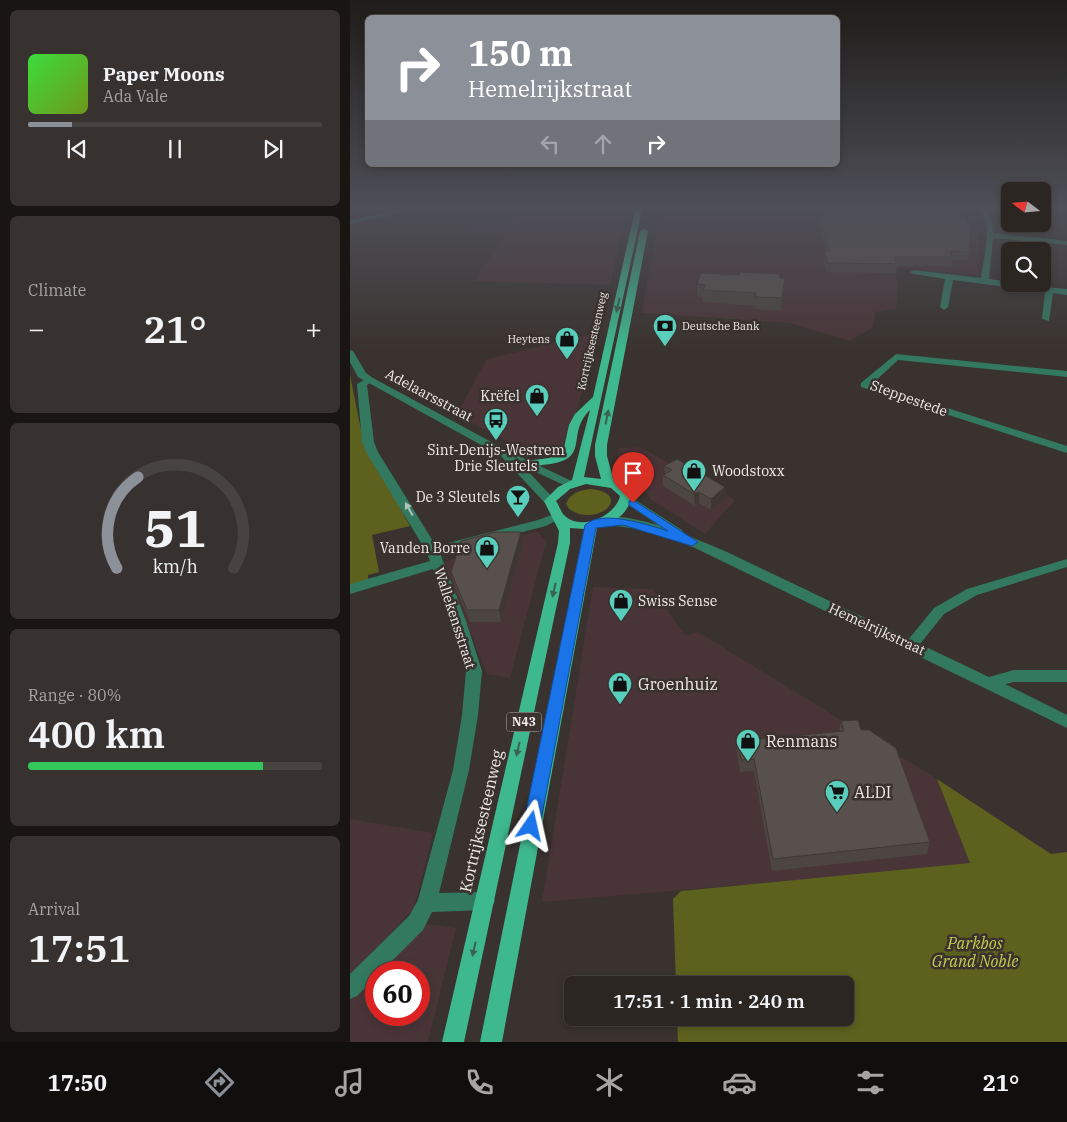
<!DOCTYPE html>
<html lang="en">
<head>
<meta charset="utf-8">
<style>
	:root { --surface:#2b2622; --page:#37322f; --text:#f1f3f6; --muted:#a6a5a5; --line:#474340; --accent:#8c9099 }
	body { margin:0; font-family:"IBM Plex Serif",serif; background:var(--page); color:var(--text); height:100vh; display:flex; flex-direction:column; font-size:19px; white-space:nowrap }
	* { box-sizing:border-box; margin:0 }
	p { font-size:16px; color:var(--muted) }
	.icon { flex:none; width:28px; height:28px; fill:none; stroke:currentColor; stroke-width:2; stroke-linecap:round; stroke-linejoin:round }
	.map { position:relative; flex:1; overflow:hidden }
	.drawer { display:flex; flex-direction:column; gap:10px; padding:10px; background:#181513; width:350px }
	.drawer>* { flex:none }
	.guide { position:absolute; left:15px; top:15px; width:475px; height:152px; border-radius:8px; box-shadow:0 2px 8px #0003,0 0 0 1px var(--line); background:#8c9099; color:#fff; overflow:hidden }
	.needle { width:32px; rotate:286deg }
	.tools { position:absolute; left:651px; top:182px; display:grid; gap:10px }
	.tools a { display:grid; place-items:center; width:50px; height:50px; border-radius:8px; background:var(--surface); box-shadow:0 2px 8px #0003,0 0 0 1px var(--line); font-size:25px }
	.speed { position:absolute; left:15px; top:961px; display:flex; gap:10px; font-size:25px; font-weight:700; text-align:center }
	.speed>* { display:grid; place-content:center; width:65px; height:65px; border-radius:50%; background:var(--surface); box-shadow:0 2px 8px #0003,0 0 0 1px var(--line); line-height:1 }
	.speed .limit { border:8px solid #d22; background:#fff; color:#111 }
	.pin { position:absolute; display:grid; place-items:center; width:42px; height:42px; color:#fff; margin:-51px -21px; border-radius:50% 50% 50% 0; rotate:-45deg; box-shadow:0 0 5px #0007 }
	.pin .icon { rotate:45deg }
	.me { position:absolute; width:55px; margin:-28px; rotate:11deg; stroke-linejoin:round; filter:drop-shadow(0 0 4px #0008) }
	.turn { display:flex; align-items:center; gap:18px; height:105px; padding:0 20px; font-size:22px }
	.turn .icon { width:65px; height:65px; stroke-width:2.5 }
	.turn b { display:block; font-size:35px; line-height:42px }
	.lanes { display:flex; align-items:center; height:48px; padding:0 20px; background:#0003; justify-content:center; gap:25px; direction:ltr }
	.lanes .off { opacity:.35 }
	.big { font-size:38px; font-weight:600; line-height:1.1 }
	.drawer .tile { flex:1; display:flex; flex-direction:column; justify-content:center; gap:8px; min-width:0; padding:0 18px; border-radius:8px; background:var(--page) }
	.drawer .dial { align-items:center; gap:0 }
	.dial svg { height:130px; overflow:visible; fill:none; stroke:var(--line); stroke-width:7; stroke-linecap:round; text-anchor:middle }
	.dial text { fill:var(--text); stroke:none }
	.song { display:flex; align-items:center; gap:15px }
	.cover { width:60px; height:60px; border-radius:8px; background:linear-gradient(135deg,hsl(120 70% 55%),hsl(80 70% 35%)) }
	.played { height:5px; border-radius:2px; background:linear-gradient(90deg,var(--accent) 15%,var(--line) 15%) }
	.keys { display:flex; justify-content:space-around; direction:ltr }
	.heat { display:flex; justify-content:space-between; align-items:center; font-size:28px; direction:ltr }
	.charge { height:8px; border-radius:4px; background:linear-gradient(90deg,#34c759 80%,var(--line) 0) }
	.trip { position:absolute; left:214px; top:976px; width:290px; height:50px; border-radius:8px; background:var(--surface); box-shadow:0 2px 8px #0003,0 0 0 1px var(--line); font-weight:600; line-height:50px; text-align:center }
	.tabs { display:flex; height:80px; justify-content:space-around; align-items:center; background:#110f0e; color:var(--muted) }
	.tabs .icon { width:35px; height:35px }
	.tabs .current { color:var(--accent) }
	.tabs b { font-size:22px; color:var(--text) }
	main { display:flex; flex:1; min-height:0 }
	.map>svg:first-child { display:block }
	.commercial { fill:#493538; fill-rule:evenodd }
	.green { fill:#5c611e }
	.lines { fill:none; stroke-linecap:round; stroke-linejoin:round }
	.minor { fill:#337960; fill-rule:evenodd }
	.tertiary { fill:#337960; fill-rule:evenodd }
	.primary { fill:#3eb88f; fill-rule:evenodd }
	.wall { fill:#4c4541 }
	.shaded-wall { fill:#3e3835 }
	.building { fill:#58504c; stroke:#3e3835 }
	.oneway { fill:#3b6150 }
	.oneway2 { fill:#adc2b8 }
	.route { fill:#1a73e8; stroke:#114b97 }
	.labels { text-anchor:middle; stroke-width:5; stroke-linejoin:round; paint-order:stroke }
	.far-poi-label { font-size:11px; fill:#efeae8; stroke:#39322e; text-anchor:start }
	.far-street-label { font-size:11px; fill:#efeae8; stroke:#39322e }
	.shield { fill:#39322e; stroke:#b8b3b0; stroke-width:1 }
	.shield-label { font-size:12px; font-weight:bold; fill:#efeae8 }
	.street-label { font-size:14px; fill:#efeae8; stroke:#39322e }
	.poi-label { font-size:14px; fill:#efeae8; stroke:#39322e; text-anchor:end }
	.near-poi-label { font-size:16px; fill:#efeae8; stroke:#39322e; text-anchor:start }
	.near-street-label { font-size:16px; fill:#efeae8; stroke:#39322e }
	.near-park-label { font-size:16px; font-style:italic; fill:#c6cf4d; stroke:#39322e }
</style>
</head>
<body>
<main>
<section class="drawer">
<div class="tile">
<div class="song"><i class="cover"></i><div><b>Paper Moons</b><p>Ada Vale</p></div></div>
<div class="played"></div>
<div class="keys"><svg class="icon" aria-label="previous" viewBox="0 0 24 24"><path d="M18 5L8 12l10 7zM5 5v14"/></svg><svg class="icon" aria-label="pause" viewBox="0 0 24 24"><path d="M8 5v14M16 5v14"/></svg><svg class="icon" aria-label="next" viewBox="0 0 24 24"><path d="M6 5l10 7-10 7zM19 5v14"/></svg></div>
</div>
<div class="tile"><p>Climate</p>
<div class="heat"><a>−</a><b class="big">21°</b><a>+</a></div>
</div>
<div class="tile dial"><svg viewBox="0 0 100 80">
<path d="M14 69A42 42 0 1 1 86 69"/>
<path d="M14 69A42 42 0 0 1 27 13" stroke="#8c9099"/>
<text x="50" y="56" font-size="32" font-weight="700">51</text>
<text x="50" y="72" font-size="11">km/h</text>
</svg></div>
<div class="tile"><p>Range · 80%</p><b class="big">400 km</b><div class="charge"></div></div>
<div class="tile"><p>Arrival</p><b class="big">17:51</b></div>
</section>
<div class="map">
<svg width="717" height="1042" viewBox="0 0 717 1042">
	<rect width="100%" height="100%" fill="#39322e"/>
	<path class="commercial" d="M 212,206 L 277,206 L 260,285 L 124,281 L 156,234 L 132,232 L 122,226 Z
		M 311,206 L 615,206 L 626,215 L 629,241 L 628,275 L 544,267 L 548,284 L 546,309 L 525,312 L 523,327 L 500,341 L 440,323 L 292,313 Z
		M 249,332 L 223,424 L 211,447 L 187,457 L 106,415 L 137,359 Z
		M 290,447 L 385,500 L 355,534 L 300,499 L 295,490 L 272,467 L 268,456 L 269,448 Z
		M 187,531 L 196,542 L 160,678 L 137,674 L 93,563 L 124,548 Z
		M 243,587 L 302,589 L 336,636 L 348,632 L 587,779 L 621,863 L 474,878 L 192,902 Z
		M 0,819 L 83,833 L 64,908 L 0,977 Z
		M 77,924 L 106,928 L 78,1042 L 0,1042 L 0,997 ZM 26,972 L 69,972 L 69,1015 L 26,1015 Z"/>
	<path class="green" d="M 0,375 L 13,440 L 60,526 L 22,535 L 29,572 L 18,575 L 18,580 L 0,586 Z
		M 241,489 C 285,494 247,529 219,509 L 216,504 C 220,493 230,490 241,489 Z
		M 587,779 L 701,854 L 717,852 L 717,1042 L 328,1042 L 327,1018 L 495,1018 L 495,985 L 326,985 L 323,899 L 331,891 L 620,863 Z"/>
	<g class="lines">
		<path class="minor" d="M 3,206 L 12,206 L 0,212 L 0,207 Z
			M 622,206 C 639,206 643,218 643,233 L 717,241 L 717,245 L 643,238 L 639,279 L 660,282 L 660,284 L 717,289 L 717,295 L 703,293 L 699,321 L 692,319 L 695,292 L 603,280 L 598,307 L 594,310 L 590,307 L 595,279 L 564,274 L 560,272 L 564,270 L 631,278 C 633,260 641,235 634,217 C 631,212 626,210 622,206 Z
			M 546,354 L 717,371 L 717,377 L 548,360 L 522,384 L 717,446 L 717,453 L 511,387 L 511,383 Z
			M 19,377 L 24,380 L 17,385 L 24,442 L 28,452 L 86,546 L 188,520 L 207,513 L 213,517 L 196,526 L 90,553 L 116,621 L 132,671 L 128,715 L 119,770 L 89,893 L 135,892 L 142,895 L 145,901 L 142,907 L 135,910 L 82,912 L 73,930 L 31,972 L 26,972 L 26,977 L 7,996 L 0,999 L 0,974 L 59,916 L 68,900 L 103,770 L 112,715 L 116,671 L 102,621 L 83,569 L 0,594 L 0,584 L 80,561 L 76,551 L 16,452 L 12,442 L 7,384 Z
			M 717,559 L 717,567 L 627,595 L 594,614 L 566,649 L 556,649 L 554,645 L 584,608 L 617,589 Z"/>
		<path class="tertiary" d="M 65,206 L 79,206 L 0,224 L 0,220 Z
			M 0,350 L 3,351 L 16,373 L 23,378 L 158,451 L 228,484 L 222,488 L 218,487 L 173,466 L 206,501 L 200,505 L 196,504 L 151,456 L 8,377 L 0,362 Z
			M 276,494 L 332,530 L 334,534 L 377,552 L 639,677 L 664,670 L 717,670 L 717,682 L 664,682 L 655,684 L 717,715 L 717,728 L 345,548 L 301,531 L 253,524 L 251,521 L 253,518 C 269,514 292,521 308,525 L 272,501 L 270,498 Z"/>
		<path class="primary" d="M 286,206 L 293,206 L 234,477 L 251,479 L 245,456 L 245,445 L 290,231 L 294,229 L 298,231 L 257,445 L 257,456 L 264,482 L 269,483 L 282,495 C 278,515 265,522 247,528 L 152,1042 L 130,1042 L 234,529 L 220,528 L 220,543 L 114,1042 L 92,1042 L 208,543 L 209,531 L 194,501 L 208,487 L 222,480 L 240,410 C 214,435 244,461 192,465 C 186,466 179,468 174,463 L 176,461 L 199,458 L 213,452 L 219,425 L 225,414 L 243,397 ZM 236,484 L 261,488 L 270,496 C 266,516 230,532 214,515 C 211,512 209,505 206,501 L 220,489 Z"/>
	</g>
	<path class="wall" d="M 462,206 L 608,206 L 619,252 L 617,260 L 602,260 L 601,266 L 547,266 L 546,273 L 476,272 L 474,260 L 475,251 L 476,251 L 467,211 L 463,211 Z
		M 389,275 L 435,278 L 435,290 L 431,311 L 405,309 L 405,306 L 353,302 L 353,297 L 347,296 L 347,284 Z
		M 314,466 L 375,487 L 375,498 L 361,510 L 349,503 L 345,506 L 313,486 L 313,475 L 315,474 Z
		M 173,544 L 151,622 L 120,622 L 104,584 L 101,572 Z
		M 491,721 L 511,730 L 580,842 L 577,854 L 422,871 L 404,771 L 390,772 L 387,753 L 388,741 L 489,732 Z"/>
	<path class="shaded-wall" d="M 435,278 L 435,290 L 431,311 L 432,298 Z
		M 375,487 L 375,498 L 361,510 L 361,499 Z
		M 349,492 L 349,503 L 345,506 L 344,494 Z
		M 171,532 L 173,544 L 151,622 L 149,610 Z"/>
	<path class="building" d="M 468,206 L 608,206 L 620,227 L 619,252 L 600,251 L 602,257 L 544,257 L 547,264 L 477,263 L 475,251 L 479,251 Z
		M 390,272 L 430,274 L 430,278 L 435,278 L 432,298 L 405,297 L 406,293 L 353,290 L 355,285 L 347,284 L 351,273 L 389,275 Z
		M 327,459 L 375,487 L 361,499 L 349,492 L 344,494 L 313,475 L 322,470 L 314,466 Z
		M 145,532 L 171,532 L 149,610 L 117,610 L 101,572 L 111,541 Z
		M 508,720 L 511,730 L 519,730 L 546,748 L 580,842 L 423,859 L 404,759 L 391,760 L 388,741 L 494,731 L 491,721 Z"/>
	<defs><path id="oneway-solid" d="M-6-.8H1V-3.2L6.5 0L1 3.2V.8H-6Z" transform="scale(1.25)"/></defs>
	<g class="oneway">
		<use href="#oneway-solid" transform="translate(268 305) rotate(103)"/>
		<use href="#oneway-solid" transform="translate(257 417) rotate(-79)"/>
		<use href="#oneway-solid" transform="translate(204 590) rotate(103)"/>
		<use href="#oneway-solid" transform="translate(168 749) rotate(103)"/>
		<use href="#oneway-solid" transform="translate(124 949) rotate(103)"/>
	</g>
	<use class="oneway2" href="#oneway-solid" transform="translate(59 509) rotate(-120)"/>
	<linearGradient id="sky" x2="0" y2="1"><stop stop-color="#1f1c19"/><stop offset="0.59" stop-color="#4e4f57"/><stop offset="1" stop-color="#4e4f57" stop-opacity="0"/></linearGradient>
	<rect width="717" height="352" fill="url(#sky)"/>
	<path class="route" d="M 283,500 L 348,542 L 342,546 L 273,525 L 246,528 L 190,826 L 187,831 L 181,833 L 176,831 L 173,826 L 235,525 C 251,509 299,525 318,531 L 279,505 L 279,501 Z"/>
	<defs>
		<symbol id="bank-pin" viewBox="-11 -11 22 30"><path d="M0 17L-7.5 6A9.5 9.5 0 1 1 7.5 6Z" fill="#5acebd" stroke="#39322e"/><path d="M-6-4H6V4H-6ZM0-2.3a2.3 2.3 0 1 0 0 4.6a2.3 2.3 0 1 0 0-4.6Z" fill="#111"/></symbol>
		<symbol id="shop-pin" viewBox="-11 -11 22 30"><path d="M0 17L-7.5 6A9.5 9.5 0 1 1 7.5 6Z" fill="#5acebd" stroke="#39322e"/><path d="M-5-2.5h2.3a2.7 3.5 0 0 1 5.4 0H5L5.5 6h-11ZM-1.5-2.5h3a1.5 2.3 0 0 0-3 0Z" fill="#111"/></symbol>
		<symbol id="bus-pin" viewBox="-11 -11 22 30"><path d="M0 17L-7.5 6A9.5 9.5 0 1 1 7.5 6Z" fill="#5acebd" stroke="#39322e"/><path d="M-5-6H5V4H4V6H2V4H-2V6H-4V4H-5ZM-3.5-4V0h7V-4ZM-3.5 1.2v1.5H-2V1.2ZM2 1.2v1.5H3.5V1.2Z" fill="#111"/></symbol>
		<symbol id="bar-pin" viewBox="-11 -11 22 30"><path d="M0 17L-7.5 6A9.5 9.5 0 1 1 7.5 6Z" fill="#5acebd" stroke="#39322e"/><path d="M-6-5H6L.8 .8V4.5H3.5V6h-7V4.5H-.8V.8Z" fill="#111"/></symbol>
		<symbol id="supermarket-pin" viewBox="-11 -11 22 30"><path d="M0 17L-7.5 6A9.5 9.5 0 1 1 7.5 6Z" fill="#5acebd" stroke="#39322e"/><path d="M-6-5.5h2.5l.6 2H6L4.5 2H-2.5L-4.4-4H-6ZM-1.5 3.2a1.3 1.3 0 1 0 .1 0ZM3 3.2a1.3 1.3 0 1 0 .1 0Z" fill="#111"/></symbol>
	</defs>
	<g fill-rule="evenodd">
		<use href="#bank-pin" x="301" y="312" width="28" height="38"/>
		<use href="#shop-pin" x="203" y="325" width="28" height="38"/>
		<use href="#shop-pin" x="173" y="382" width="28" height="38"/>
		<use href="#bus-pin" x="132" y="406" width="28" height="38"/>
		<use href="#shop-pin" x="330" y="457" width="28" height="38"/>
		<use href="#bar-pin" x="154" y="483" width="28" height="38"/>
		<use href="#shop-pin" x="123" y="534" width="28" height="38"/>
		<use href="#shop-pin" x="257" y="587" width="28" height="38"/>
		<use href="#shop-pin" x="256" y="670" width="28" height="38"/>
		<use href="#shop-pin" x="384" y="727" width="28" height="38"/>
		<use href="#supermarket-pin" x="473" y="778" width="28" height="38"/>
	</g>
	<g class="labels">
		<g class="far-poi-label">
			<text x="332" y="330">Deutsche Bank</text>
			<text x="200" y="343" text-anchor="end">Heytens</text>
		</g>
		<g class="far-street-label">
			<text transform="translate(242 341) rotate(-77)" y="4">Kortrijksesteenweg</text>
		</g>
		<rect class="shield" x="156.5" y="712.5" width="35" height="19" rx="4"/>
		<g class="shield-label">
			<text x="174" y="726">N43</text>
		</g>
		<g class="street-label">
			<text transform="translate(79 395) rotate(28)" y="5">Adelaarsstraat</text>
			<text transform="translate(559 398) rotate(20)" y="5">Steppestede</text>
			<text transform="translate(105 618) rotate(72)" y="5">Wallekensstraat</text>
			<text transform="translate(527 629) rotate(25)" y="5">Hemelrijkstraat</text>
		</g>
		<g class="poi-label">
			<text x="170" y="401">Krëfel</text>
			<text x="146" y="455" text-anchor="middle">Sint-Denijs-Westrem<tspan x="146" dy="16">Drie Sleutels</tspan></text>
			<text x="362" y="476" text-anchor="start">Woodstoxx</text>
			<text x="150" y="502">De 3 Sleutels</text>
			<text x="120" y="553">Vanden Borre</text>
			<text x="288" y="606" text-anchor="start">Swiss Sense</text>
		</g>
		<g class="near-poi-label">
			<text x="288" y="690">Groenhuiz</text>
			<text x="416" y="747">Renmans</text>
			<text x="504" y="798">ALDI</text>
		</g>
		<g class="near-street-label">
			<text transform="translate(131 821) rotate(-77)" y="6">Kortrijksesteenweg</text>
		</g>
		<g class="near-park-label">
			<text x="625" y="949">Parkbos<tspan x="625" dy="18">Grand Noble</tspan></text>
		</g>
	</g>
</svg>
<div class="tools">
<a><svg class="needle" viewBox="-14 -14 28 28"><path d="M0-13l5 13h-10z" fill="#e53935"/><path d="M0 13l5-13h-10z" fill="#a6a5a5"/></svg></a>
<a><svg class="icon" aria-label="search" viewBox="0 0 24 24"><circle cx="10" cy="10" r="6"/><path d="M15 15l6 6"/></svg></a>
</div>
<div class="speed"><div class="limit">60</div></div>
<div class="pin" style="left:283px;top:503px;background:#d93025"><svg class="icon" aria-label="arrive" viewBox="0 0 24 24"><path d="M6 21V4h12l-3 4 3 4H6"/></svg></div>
<svg class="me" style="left:181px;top:826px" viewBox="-20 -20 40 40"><path d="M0-17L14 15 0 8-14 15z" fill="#1a73e8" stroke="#fff" stroke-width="4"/></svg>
<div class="trip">17:51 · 1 min · 240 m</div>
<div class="guide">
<div class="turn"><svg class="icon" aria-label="right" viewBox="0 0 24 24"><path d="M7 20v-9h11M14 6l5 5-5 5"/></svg><div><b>150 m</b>Hemelrijkstraat</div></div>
<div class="lanes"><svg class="icon off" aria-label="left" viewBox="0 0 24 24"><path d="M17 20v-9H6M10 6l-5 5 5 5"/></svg><svg class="icon off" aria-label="ahead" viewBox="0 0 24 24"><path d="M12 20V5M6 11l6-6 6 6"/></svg><svg class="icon" aria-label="right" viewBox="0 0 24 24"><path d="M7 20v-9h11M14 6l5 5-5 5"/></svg></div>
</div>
</div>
</main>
<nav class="tabs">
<b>17:50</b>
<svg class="icon current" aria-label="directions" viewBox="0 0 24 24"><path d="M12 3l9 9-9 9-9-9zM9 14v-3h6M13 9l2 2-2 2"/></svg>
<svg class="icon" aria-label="music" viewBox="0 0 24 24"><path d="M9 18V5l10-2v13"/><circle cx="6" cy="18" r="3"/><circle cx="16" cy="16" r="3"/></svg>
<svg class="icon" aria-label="phone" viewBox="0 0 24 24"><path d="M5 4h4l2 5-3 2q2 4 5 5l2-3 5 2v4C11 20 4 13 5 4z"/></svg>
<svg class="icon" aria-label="climate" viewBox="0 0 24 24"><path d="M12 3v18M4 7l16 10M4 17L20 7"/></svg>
<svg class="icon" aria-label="car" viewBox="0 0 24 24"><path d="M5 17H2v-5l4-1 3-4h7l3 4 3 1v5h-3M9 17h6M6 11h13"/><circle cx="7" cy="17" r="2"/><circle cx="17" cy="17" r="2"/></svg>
<svg class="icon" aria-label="filters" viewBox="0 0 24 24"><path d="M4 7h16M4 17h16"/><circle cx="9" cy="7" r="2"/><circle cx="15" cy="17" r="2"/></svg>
<b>21°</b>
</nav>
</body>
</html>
